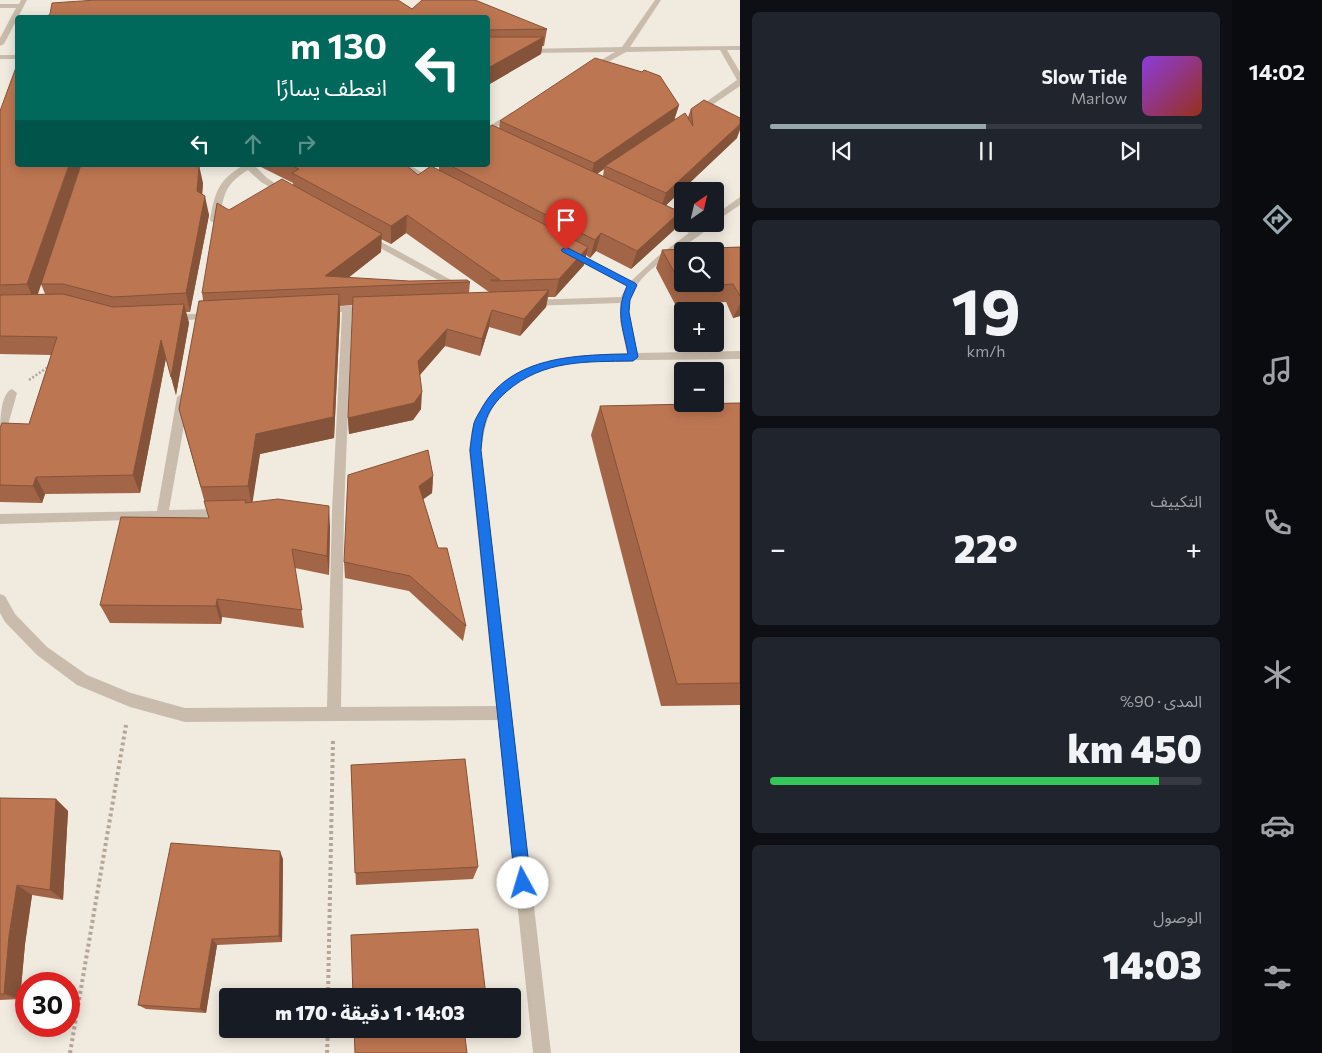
<!DOCTYPE html>
<html lang="ar">
<head>
<meta charset="utf-8">
<style>
	:root { --surface:#171b24; --page:#20242c; --text:#f1f3f6; --muted:#9ea1a6; --line:#363941; --accent:#94a8ae }
	body { margin:0; font-family:Commissioner,"Noto Sans Arabic",sans-serif; background:var(--page); color:var(--text); direction:rtl; height:100vh; display:flex; flex-direction:column; font-size:19px; white-space:nowrap }
	* { box-sizing:border-box; margin:0 }
	p { font-size:16px; color:var(--muted) }
	.icon { flex:none; width:28px; height:28px; fill:none; stroke:currentColor; stroke-width:2; stroke-linecap:round; stroke-linejoin:round }
	.map { position:relative; flex:1; overflow:hidden; direction:ltr }
	.panel { display:flex; flex-direction:column; gap:12px; padding:12px; background:#0d0f14; width:492px }
	.panel>* { flex:none }
	.hud { position:absolute; left:15px; top:15px; width:475px; height:152px; border-radius:5px; box-shadow:0 2px 12px #0003; direction:rtl; background:#00695c; color:#fff; overflow:hidden }
	.needle { width:32px; rotate:34deg }
	.controls { position:absolute; left:674px; top:182px; display:grid; gap:10px }
	.controls a { display:grid; place-items:center; width:50px; height:50px; border-radius:5px; background:var(--surface); box-shadow:0 2px 12px #0003; font-size:25px }
	.speed { position:absolute; left:15px; top:972px; display:flex; gap:10px; font-size:25px; font-weight:700; text-align:center }
	.speed>* { display:grid; place-content:center; width:65px; height:65px; border-radius:50%; background:var(--surface); box-shadow:0 2px 12px #0003; line-height:1 }
	.speed .limit { border:8px solid #d22; background:#fff; color:#111 }
	.pin { position:absolute; display:grid; place-items:center; width:42px; height:42px; color:#fff; margin:-51px -21px; border-radius:50% 50% 50% 0; rotate:-45deg; box-shadow:0 0 5px #0007 }
	.pin .icon { rotate:45deg }
	.me { position:absolute; width:55px; margin:-28px; rotate:354deg; stroke-linejoin:round; filter:drop-shadow(0 0 4px #0008) }
	.turn { display:flex; align-items:center; gap:18px; height:105px; padding:0 20px; font-size:22px }
	.turn .icon { width:65px; height:65px; stroke-width:2.5 }
	.turn b { display:block; font-size:35px; line-height:42px }
	.lanes { display:flex; align-items:center; height:48px; padding:0 20px; background:#0003; justify-content:center; gap:25px; direction:ltr }
	.lanes .off { opacity:.35 }
	.big { font-size:38px; font-weight:800; line-height:1.1 }
	.panel .tile { flex:1; display:flex; flex-direction:column; justify-content:center; gap:8px; min-width:0; padding:0 18px; border-radius:8px; background:var(--page) }
	.panel .dial { align-items:center; gap:0 }
	.dial b { font-size:65px; line-height:1 }
	.song { display:flex; align-items:center; gap:15px }
	.cover { width:60px; height:60px; border-radius:8px; background:linear-gradient(135deg,hsl(270 70% 55%),hsl(10 70% 35%)) }
	.played { height:5px; border-radius:2px; background:linear-gradient(90deg,var(--accent) 50%,var(--line) 50%) }
	.keys { display:flex; justify-content:space-around; direction:ltr }
	.heat { display:flex; justify-content:space-between; align-items:center; font-size:28px; direction:ltr }
	.charge { height:8px; border-radius:4px; background:linear-gradient(90deg,#34c759 90%,var(--line) 0) }
	.trip { position:absolute; left:219px; top:988px; width:302px; height:50px; border-radius:5px; background:var(--surface); box-shadow:0 2px 12px #0003; font-weight:800; line-height:50px; text-align:center; direction:rtl }
	main { display:flex; flex:1; min-height:0 }
	.tabs { display:flex; flex-direction:column; width:90px; justify-content:space-around; align-items:center; background:#090b0e; color:var(--muted) }
	.tabs .icon { width:35px; height:35px }
	.tabs .on { color:var(--accent) }
	.tabs b { font-size:22px; color:var(--text) }
	.map>svg:first-child { display:block }
	.lines { fill:none; stroke-linecap:round; stroke-linejoin:round }
	.path-far1 { stroke:#b4a696; stroke-width:2.5; stroke-dasharray:2 2; stroke-linecap:butt }
	.path { stroke:#b4a696; stroke-width:4; stroke-dasharray:3 3; stroke-linecap:butt }
	.minor { fill:#c9bcac; fill-rule:evenodd }
	.wall { fill:#a36547; fill-rule:evenodd }
	.shaded-wall { fill:#845339 }
	.building { fill:#bd7652; stroke:#845339; fill-rule:evenodd }
	.route { fill:#1a73e8; stroke:#114b97 }
</style>
</head>
<body>
<main>
<nav class="tabs">
<b>14:02</b>
<svg class="icon on" aria-label="directions" viewBox="0 0 24 24"><path d="M12 3l9 9-9 9-9-9zM9 14v-3h6M13 9l2 2-2 2"/></svg>
<svg class="icon" aria-label="music" viewBox="0 0 24 24"><path d="M9 18V5l10-2v13"/><circle cx="6" cy="18" r="3"/><circle cx="16" cy="16" r="3"/></svg>
<svg class="icon" aria-label="phone" viewBox="0 0 24 24"><path d="M5 4h4l2 5-3 2q2 4 5 5l2-3 5 2v4C11 20 4 13 5 4z"/></svg>
<svg class="icon" aria-label="climate" viewBox="0 0 24 24"><path d="M12 3v18M4 7l16 10M4 17L20 7"/></svg>
<svg class="icon" aria-label="car" viewBox="0 0 24 24"><path d="M5 17H2v-5l4-1 3-4h7l3 4 3 1v5h-3M9 17h6M6 11h13"/><circle cx="7" cy="17" r="2"/><circle cx="17" cy="17" r="2"/></svg>
<svg class="icon" aria-label="filters" viewBox="0 0 24 24"><path d="M4 7h16M4 17h16"/><circle cx="9" cy="7" r="2"/><circle cx="15" cy="17" r="2"/></svg>
</nav>
<section class="panel">
<div class="tile">
<div class="song"><i class="cover"></i><div><b>Slow Tide</b><p>Marlow</p></div></div>
<div class="played"></div>
<div class="keys"><svg class="icon" aria-label="previous" viewBox="0 0 24 24"><path d="M18 5L8 12l10 7zM5 5v14"/></svg><svg class="icon" aria-label="pause" viewBox="0 0 24 24"><path d="M8 5v14M16 5v14"/></svg><svg class="icon" aria-label="next" viewBox="0 0 24 24"><path d="M6 5l10 7-10 7zM19 5v14"/></svg></div>
</div>
<div class="tile dial"><b>19</b><p>km/h</p></div>
<div class="tile"><p>التكييف</p>
<div class="heat"><a>−</a><b class="big">22°</b><a>+</a></div>
</div>
<div class="tile"><p>المدى · 90%</p><b class="big">450 km</b><div class="charge"></div></div>
<div class="tile"><p>الوصول</p><b class="big">14:03</b></div>
</section>
<div class="map">
<svg width="740" height="1053" viewBox="0 0 740 1053">
	<rect width="100%" height="100%" fill="#f1eadf"/>
	<g class="lines">
		<path class="path-far1" d="M 29,380 L 48,367"/>
		<path class="path" d="M 328,996 L 333,739
			M 70,1053 L 126,725
			M 327,1053 L 328,1029"/>
		<path class="minor" d="M 21,0 L 27,0 L 4,44 L 0,46 L 0,38 L 16,8 L 0,8 L 0,4 L 19,4 Z
			M 655,0 L 661,0 L 630,47 L 740,46 L 740,50 L 727,50 L 740,72 L 740,86 L 699,114 L 692,112 L 737,80 L 720,50 L 626,52 L 592,71 L 589,71 L 589,67 L 615,52 L 525,53 L 521,51 L 525,49 L 622,47 Z
			M 0,55 L 18,55 L 18,59 L 0,59 Z
			M 512,112 L 519,114 L 488,132 L 488,127 Z
			M 244,165 L 254,165 L 267,178 L 290,193 L 283,195 L 261,182 L 248,170 C 225,184 223,195 220,220 L 218,222 L 212,222 L 210,220 C 215,192 218,180 244,165 Z
			M 399,165 L 409,165 L 438,181 L 431,183 Z
			M 740,197 L 740,205 L 715,222 L 715,215 Z
			M 663,214 L 695,229 L 702,224 L 713,224 C 691,247 630,270 629,307 C 629,323 634,338 638,353 L 740,351 L 740,359 C 709,359 678,360 648,360 C 598,361 533,356 498,400 C 486,415 484,432 481,450 L 551,1053 L 533,1053 L 498,720 L 185,722 L 130,707 L 77,685 L 37,655 L 5,622 L 0,613 L 0,594 L 5,596 L 15,614 L 47,647 L 87,675 L 131,693 L 185,708 L 327,707 L 332,511 L 342,312 L 323,313 L 318,310 L 323,307 L 368,305 L 372,306 L 372,310 L 352,312 L 344,511 L 341,707 L 496,706 L 469,450 C 471,441 471,429 475,420 C 502,358 569,355 627,353 L 620,321 L 620,303 L 530,306 L 525,303 L 530,300 L 621,297 L 627,286 L 566,253 L 568,251 L 574,251 L 631,281 L 657,257 L 689,233 L 660,219 L 660,215 Z
			M 367,234 L 462,286 L 464,288 L 462,290 L 456,290 L 364,239 L 364,235 Z
			M 213,313 L 217,314 L 217,318 L 171,321 L 166,318 L 171,315 Z
			M 12,389 L 17,393 L 6,432 L 0,436 C 0,425 0,393 12,389 Z
			M 183,393 L 189,397 L 169,510 L 223,509 L 227,511 L 229,514 L 227,517 L 0,524 L 0,514 L 157,511 L 177,397 Z"/>
	</g>
	<path class="wall" d="M 412,9 L 547,29 L 544,46 L 542,46 L 541,54 L 488,85 Z
		M 679,105 L 674,119 L 688,117 L 691,109 L 737,138 L 666,205 L 680,212 L 674,230 L 631,269 L 596,251 L 590,258 L 586,255 L 584,265 L 555,297 L 548,297 L 546,307 L 520,336 L 489,327 L 480,356 L 445,346 L 420,375 L 421,409 L 413,420 L 349,434 L 348,418 L 353,305 L 340,306 L 340,315 L 334,438 L 260,454 L 252,502 L 330,526 L 329,575 L 295,568 L 304,628 L 222,617 L 221,624 L 110,623 L 100,605 L 209,518 L 179,409 L 203,300 L 202,293 L 229,210 L 293,185 L 293,183 L 257,165 L 406,165 L 418,175 L 439,170 L 439,165 L 488,165 L 499,129 L 500,121 ZM 604,169 L 603,176 L 597,174 ZM 406,233 L 489,292 L 469,293 L 470,282 L 409,281 L 348,278 L 381,252 L 381,239 L 391,244 Z
		M 0,111 L 38,294 L 45,294 L 41,284 L 203,183 L 202,194 L 209,215 L 190,312 L 186,312 L 189,323 L 176,395 L 166,358 L 140,493 L 45,494 L 42,503 L 0,502 L 0,428 L 29,424 L 51,355 L 0,354 Z
		M 740,247 L 740,316 L 733,318 L 726,302 L 676,306 L 656,268 L 662,250 Z
		M 740,403 L 740,705 L 661,706 L 591,435 L 600,406 Z
		M 433,476 L 432,493 L 423,499 L 438,548 L 466,626 L 463,641 L 409,591 L 345,578 L 344,562 Z
		M 351,765 L 478,867 L 473,879 L 356,885 Z
		M 0,798 L 56,799 L 68,811 L 63,900 L 32,895 L 25,944 L 20,999 L 0,1000 Z
		M 283,859 L 282,942 L 217,945 L 206,1013 L 146,1009 L 138,1005 Z"/>
	<path class="shaded-wall" d="M 544,37 L 541,54 L 488,85 L 488,68 Z
		M 679,105 L 674,121 L 605,166 L 604,169 L 590,179 L 594,163 Z
		M 740,124 L 740,130 L 737,138 L 660,211 L 666,193 Z
		M 69,165 L 81,165 L 35,303 L 27,284 Z
		M 199,165 L 203,183 L 201,210 L 197,191 Z
		M 205,196 L 209,215 L 190,312 L 186,293 Z
		M 680,212 L 674,230 L 631,269 L 637,251 Z
		M 407,215 L 406,233 L 391,244 L 391,226 Z
		M 601,233 L 596,251 L 590,258 L 595,240 Z
		M 382,234 L 381,252 L 335,288 L 325,276 Z
		M 588,247 L 584,265 L 555,297 L 559,279 Z
		M 549,290 L 546,307 L 520,336 L 524,319 Z
		M 339,294 L 340,315 L 334,438 L 260,454 L 252,506 L 248,486 L 256,434 Z
		M 184,304 L 189,323 L 176,395 L 171,377 Z
		M 740,304 L 740,316 L 733,318 Z
		M 492,310 L 489,327 L 480,356 L 482,339 Z
		M 447,329 L 445,346 L 417,378 L 418,361 Z
		M 161,340 L 166,358 L 140,493 L 133,475 Z
		M 422,392 L 421,409 L 413,420 L 349,434 L 348,418 Z
		M 433,476 L 432,493 L 418,503 L 419,486 Z
		M 36,477 L 45,494 L 42,503 L 33,486 Z
		M 329,506 L 330,526 L 329,575 L 327,556 Z
		M 217,599 L 222,617 L 221,624 L 216,606 Z
		M 56,799 L 68,811 L 63,900 L 50,890 Z
		M 280,851 L 283,859 L 282,942 L 279,936 Z
		M 17,885 L 32,895 L 25,944 L 20,999 L 4,994 L 9,936 Z
		M 212,939 L 217,945 L 206,1013 L 200,1009 Z"/>
	<path class="building" d="M 96,0 L 398,0 L 412,9 L 422,0 L 475,0 L 547,29 L 489,30 L 488,35 L 490,37 L 544,37 L 488,68 L 488,18 L 45,18 L 50,14 L 52,3 Z
		M 595,58 L 642,72 L 644,70 L 660,76 L 679,105 L 594,163 L 500,121 Z
		M 18,62 L 18,165 L 69,165 L 27,284 L 0,285 L 0,111 Z
		M 704,100 L 740,118 L 740,124 L 666,193 L 605,166 L 685,113 L 693,126 L 691,109 Z
		M 492,125 L 680,212 L 637,251 L 601,233 L 595,240 L 449,165 L 488,165 L 488,128 Z
		M 81,165 L 199,165 L 197,191 L 205,196 L 186,293 L 113,297 L 63,284 L 41,284 Z
		M 290,165 L 406,165 L 418,175 L 431,166 L 588,247 L 559,279 L 493,281 L 491,280 L 500,280 L 407,215 L 391,226 L 292,173 L 299,169 Z
		M 282,179 L 382,234 L 325,276 L 409,281 L 467,280 L 470,282 L 202,293 L 217,203 L 229,210 Z
		M 740,247 L 740,296 L 733,284 L 683,288 L 662,250 ZM 682,251 L 715,251 L 715,284 L 682,284 Z
		M 549,290 L 524,319 L 492,310 L 482,339 L 447,329 L 418,361 L 422,392 L 414,403 L 348,418 L 353,297 Z
		M 63,294 L 113,307 L 184,304 L 171,377 L 161,340 L 133,475 L 36,477 L 33,486 L 0,485 L 0,428 L 2,423 L 29,424 L 57,337 L 0,336 L 0,295 Z
		M 339,294 L 333,417 L 256,434 L 248,486 L 201,487 L 179,409 L 199,301 Z
		M 740,403 L 740,683 L 677,684 L 600,406 Z
		M 428,450 L 433,476 L 419,486 L 438,548 L 447,548 L 466,626 L 410,576 L 344,562 L 348,475 Z
		M 278,499 L 329,506 L 327,556 L 292,549 L 302,610 L 217,599 L 216,606 L 100,605 L 121,517 L 209,518 L 204,501 L 246,500 L 245,503 Z
		M 465,759 L 478,867 L 355,873 L 351,765 Z
		M 0,798 L 56,799 L 50,890 L 17,885 L 9,936 L 4,994 L 0,994 Z
		M 171,843 L 280,851 L 279,936 L 212,939 L 200,1009 L 138,1005 Z
		M 478,929 L 486,996 L 353,996 L 351,935 Z
		M 354,1029 L 464,1029 L 467,1053 L 355,1053 Z"/>
	<path class="route" d="M 566,247 L 635,283 L 637,285 L 630,300 L 629,312 L 638,357 L 633,361 C 586,362 544,359 506,392 C 497,400 488,411 485,423 C 482,432 482,441 481,450 L 531,883 L 528,888 L 523,890 L 518,888 L 515,883 L 470,450 C 471,441 472,432 474,423 C 476,417 480,412 483,406 C 513,356 576,355 628,354 C 623,327 615,312 627,286 L 563,252 L 561,250 Z"/>
</svg>
<div class="controls">
<a><svg class="needle" viewBox="-14 -14 28 28"><path d="M0-13l5 13h-10z" fill="#e53935"/><path d="M0 13l5-13h-10z" fill="#9ea1a6"/></svg></a>
<a><svg class="icon" aria-label="search" viewBox="0 0 24 24"><circle cx="10" cy="10" r="6"/><path d="M15 15l6 6"/></svg></a>
<a>+</a>
<a>−</a>
</div>
<div class="speed"><div class="limit">30</div></div>
<div class="pin" style="left:566px;top:250px;background:#d93025"><svg class="icon" aria-label="arrive" viewBox="0 0 24 24"><path d="M6 21V4h12l-3 4 3 4H6"/></svg></div>
<svg class="me" style="left:523px;top:883px" viewBox="-20 -20 40 40"><circle r="19" fill="#fff"/><path d="M0-13L10 11 0 6-10 11z" fill="#1a73e8"/></svg>
<div class="trip">14:03 · 1 دقيقة · 170 m</div>
<div class="hud">
<div class="turn"><svg class="icon" aria-label="left" viewBox="0 0 24 24"><path d="M17 20v-9H6M10 6l-5 5 5 5"/></svg><div><b>130 m</b>انعطف يسارًا</div></div>
<div class="lanes"><svg class="icon" aria-label="left" viewBox="0 0 24 24"><path d="M17 20v-9H6M10 6l-5 5 5 5"/></svg><svg class="icon off" aria-label="ahead" viewBox="0 0 24 24"><path d="M12 20V5M6 11l6-6 6 6"/></svg><svg class="icon off" aria-label="right" viewBox="0 0 24 24"><path d="M7 20v-9h11M14 6l5 5-5 5"/></svg></div>
</div>
</div>
</main>
</body>
</html>
